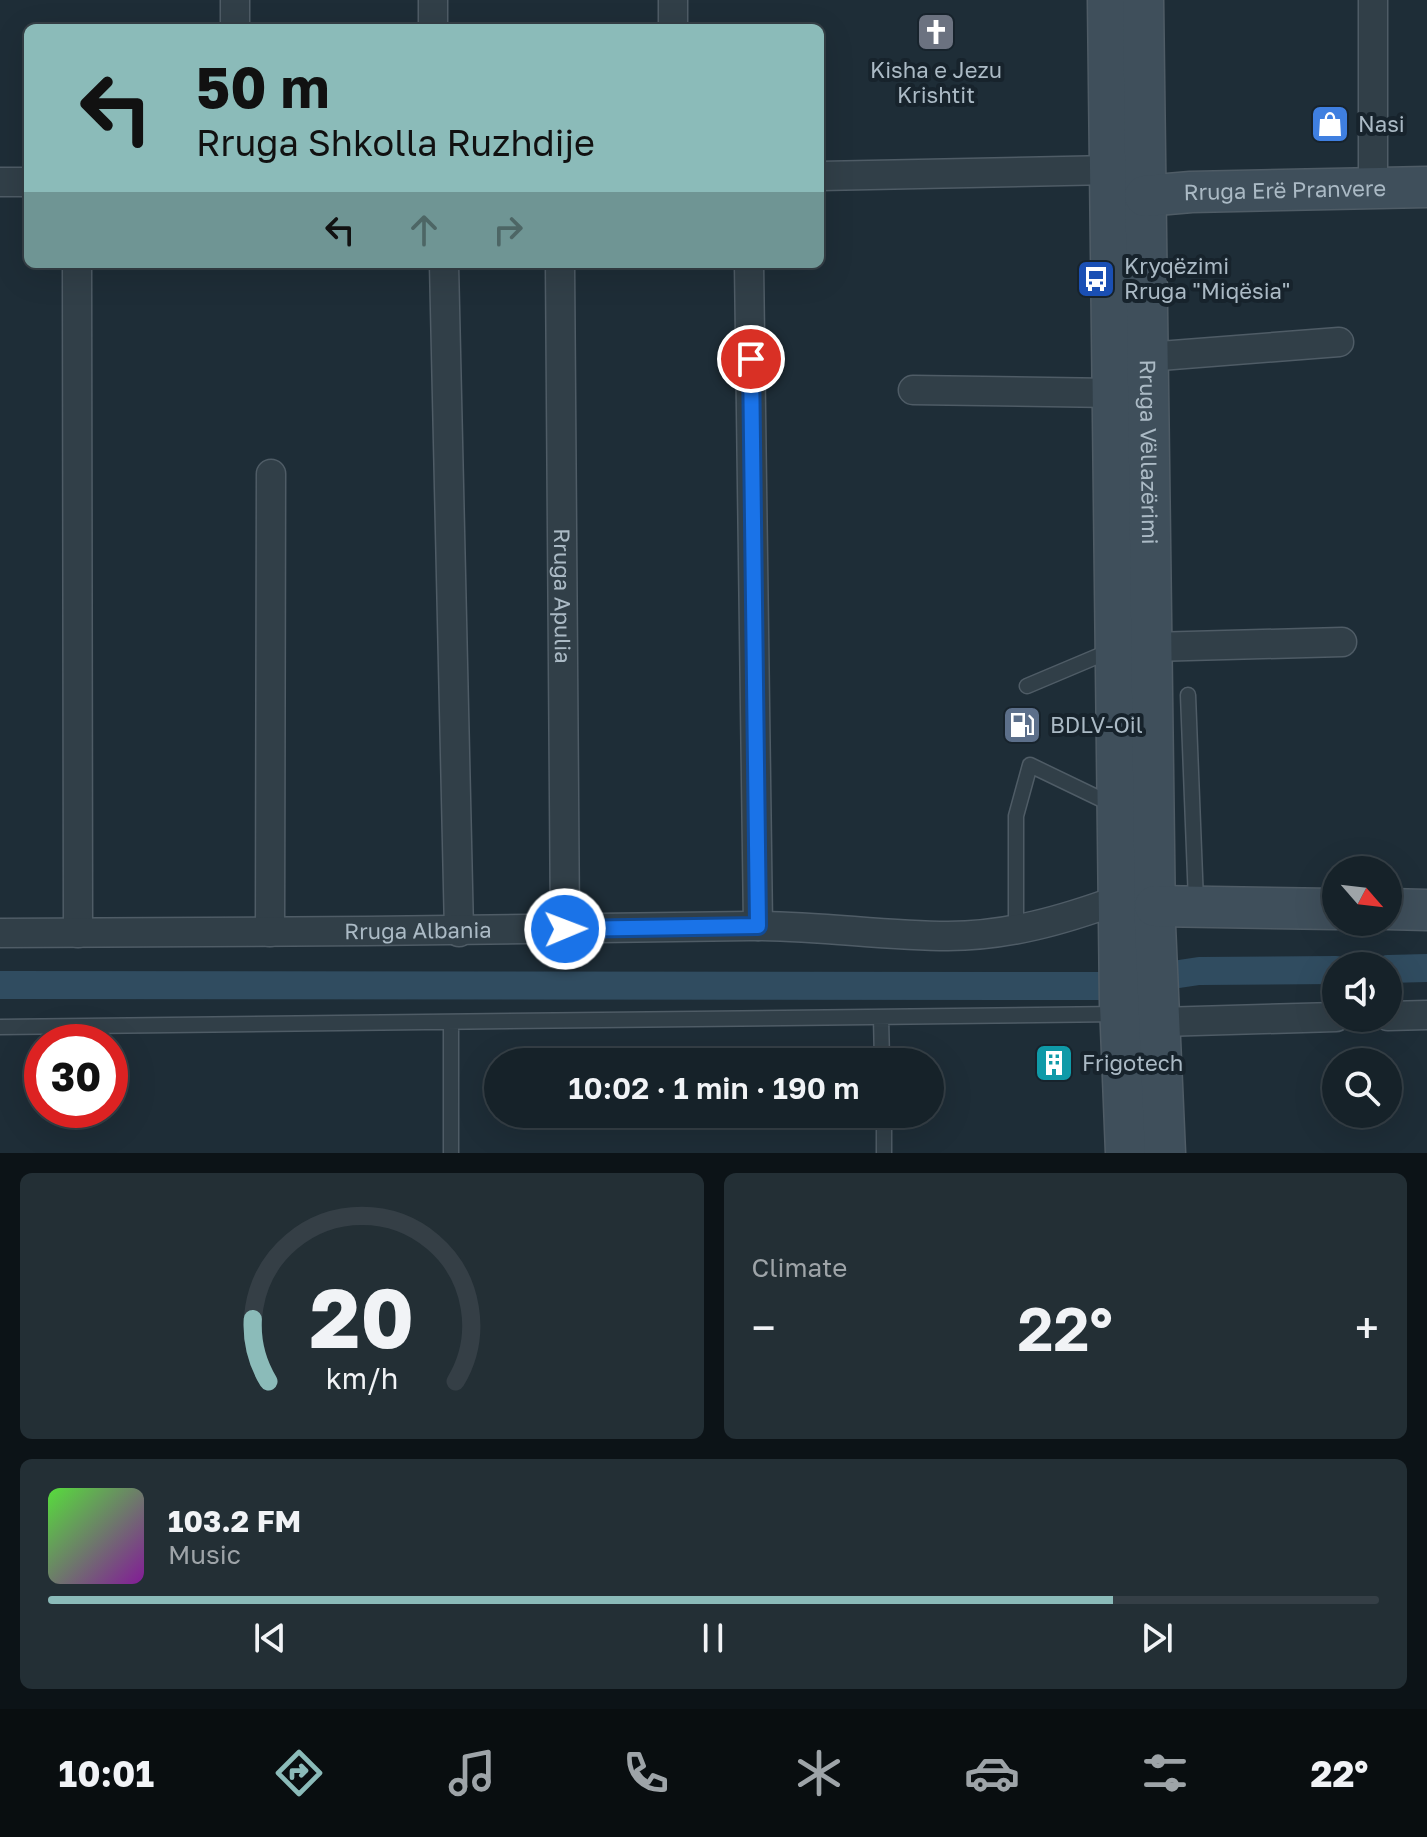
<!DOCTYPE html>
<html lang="en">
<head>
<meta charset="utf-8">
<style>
	:root { --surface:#162229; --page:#232f35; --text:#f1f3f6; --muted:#9ea4a8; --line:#353f46; --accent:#8bbbb9 }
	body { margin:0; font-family:"Golos Text",sans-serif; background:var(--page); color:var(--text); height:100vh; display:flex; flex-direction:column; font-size:30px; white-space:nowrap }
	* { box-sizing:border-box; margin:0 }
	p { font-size:26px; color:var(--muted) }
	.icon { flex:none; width:44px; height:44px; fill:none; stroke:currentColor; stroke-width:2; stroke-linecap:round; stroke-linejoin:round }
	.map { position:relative; height:1153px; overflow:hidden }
	.sheet { display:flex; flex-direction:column; gap:20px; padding:20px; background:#0c1317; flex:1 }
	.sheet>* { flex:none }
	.top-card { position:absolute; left:24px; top:24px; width:800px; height:244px; border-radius:12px; box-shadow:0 8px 32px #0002,0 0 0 2px var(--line); background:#8bbbb9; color:#111; overflow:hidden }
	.needle { width:52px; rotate:118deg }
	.controls { position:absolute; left:1322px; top:856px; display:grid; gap:16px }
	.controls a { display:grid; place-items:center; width:80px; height:80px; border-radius:50%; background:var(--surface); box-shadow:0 8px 32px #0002,0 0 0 2px var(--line); font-size:40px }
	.speed { position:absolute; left:24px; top:1024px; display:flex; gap:16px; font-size:40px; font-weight:700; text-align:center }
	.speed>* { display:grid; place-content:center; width:104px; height:104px; border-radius:50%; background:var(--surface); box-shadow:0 8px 32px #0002,0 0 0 2px var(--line); line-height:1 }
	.speed .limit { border:12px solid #d22; background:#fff; color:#111 }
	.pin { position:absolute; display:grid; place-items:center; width:68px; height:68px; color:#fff; margin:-34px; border:4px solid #fff; border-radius:50%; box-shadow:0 2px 8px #0007 }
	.me { position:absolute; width:88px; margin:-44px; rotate:89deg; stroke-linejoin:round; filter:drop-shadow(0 0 6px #0008) }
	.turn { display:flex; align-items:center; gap:28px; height:168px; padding:0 40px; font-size:36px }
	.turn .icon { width:104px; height:104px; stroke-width:2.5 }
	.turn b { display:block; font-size:56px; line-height:68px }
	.lanes { display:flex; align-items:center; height:76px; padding:0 40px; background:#0003; justify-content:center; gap:40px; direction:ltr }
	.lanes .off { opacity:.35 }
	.big { font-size:60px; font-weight:600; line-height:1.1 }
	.sheet .tile { flex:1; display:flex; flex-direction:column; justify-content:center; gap:12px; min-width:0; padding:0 28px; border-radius:12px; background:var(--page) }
	.sheet .dial { align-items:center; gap:0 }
	.dial svg { height:208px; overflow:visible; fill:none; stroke:var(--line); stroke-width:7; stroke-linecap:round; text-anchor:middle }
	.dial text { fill:var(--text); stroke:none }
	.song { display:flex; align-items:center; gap:24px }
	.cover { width:96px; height:96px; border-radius:12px; background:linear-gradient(135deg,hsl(110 70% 55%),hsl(290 70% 35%)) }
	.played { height:8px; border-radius:4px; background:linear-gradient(90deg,var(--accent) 80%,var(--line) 80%) }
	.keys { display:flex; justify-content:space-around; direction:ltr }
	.heat { display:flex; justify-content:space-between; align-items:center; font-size:44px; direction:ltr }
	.sheet .tiles { flex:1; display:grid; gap:20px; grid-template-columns:1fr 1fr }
	.tile:last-child { grid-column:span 2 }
	.trip { position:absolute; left:484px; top:1048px; width:460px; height:80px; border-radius:40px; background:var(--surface); box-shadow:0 8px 32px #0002,0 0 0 2px var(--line); font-weight:600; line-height:80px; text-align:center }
	.tab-bar { display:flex; height:128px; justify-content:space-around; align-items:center; background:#090e10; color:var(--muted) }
	.tab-bar .icon { width:56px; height:56px }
	.tab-bar .on { color:var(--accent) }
	.tab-bar b { font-size:36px; color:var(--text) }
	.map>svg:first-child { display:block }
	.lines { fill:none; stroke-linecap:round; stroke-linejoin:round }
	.canal { stroke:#304c60; stroke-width:28 }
	.lane-casing { stroke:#4f5c66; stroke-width:17 }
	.street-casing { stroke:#4f5c66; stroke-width:31 }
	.secondary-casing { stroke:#4f5c66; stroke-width:43 }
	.lane { stroke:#313f48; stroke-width:14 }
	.street { stroke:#313f48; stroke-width:28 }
	.secondary { stroke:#3f4f5b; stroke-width:40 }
	.route-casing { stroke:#114b97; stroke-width:20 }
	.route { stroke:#1a73e8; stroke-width:14 }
	.labels { text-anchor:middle; stroke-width:8; stroke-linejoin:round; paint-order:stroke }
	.poi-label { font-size:22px; fill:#abbac5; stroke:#17232c; text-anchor:start }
	.street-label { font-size:22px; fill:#abbac5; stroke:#17232c }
</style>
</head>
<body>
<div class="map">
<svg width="1427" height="1153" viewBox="0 0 1427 1153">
	<rect width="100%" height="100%" fill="#1e2d37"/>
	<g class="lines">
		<path class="canal" d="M 1388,969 L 1427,968
			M 0,985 L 1099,986 L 1199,971 L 1336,970"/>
		<defs>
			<path id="lane" d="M 1027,686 L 1110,651
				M 1188,695 L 1196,902
				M 1016,931 L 1016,816 L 1030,765 L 1113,805
				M 881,1017 L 882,1062
				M 451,1024 L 451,1153
				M 0,1027 L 1120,1014
				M 884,1114 L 884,1153"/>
			<g id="street">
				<path d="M 235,0 L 235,28"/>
				<path d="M 433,0 L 433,28"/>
				<path d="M 673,0 L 673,28"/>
				<path d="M 820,176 L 1112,170"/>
				<path d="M 0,182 L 28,182"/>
				<path d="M 1373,189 L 1373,0"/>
				<path d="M 77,264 L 78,933"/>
				<path d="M 444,264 L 459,932"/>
				<path id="s1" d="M 560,264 L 565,929"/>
				<path d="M 749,264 L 758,926"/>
				<path d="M 1147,357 L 1339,342"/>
				<path d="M 913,390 L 1113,393"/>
				<path d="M 1151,647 L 1342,642"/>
				<path d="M 270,932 L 271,474"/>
				<path id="s2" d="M 0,933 C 250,933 499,930 749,926 C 816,925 882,936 948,936 C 1008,936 1063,920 1118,900"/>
				<path d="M 1388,1016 L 1427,1015"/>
				<path d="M 1160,1022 L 1336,1017"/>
			</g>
			<g id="secondary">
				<path d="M 1108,0 L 1120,1004 L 1126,1153"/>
				<path id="s3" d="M 1143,0 L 1155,925 L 1165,1153"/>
				<path id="s4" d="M 1145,196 L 1191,192 L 1427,187"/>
				<path d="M 1155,906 L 1336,909"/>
				<path d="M 1388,909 L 1427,910"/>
			</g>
		</defs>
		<use href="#lane" class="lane-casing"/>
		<use href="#street" class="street-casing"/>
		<use href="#secondary" class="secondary-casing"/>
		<use href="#lane" class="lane"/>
		<use href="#street" class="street"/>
		<use href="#secondary" class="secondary"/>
	</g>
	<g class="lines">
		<defs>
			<path id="route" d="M 565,929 L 758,926 L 751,359"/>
		</defs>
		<use href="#route" class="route-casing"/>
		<use href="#route" class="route"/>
	</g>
	<defs>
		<symbol id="church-square" viewBox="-11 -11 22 22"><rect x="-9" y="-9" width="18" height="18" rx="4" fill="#6b7280" stroke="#17232c"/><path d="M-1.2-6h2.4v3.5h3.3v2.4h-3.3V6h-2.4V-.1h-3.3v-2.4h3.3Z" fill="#fff"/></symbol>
		<symbol id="shop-square" viewBox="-11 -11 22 22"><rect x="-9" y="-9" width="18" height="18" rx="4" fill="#3f7fe0" stroke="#17232c"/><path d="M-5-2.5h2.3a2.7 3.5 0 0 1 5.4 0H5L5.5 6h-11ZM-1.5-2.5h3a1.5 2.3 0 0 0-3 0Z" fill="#fff"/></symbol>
		<symbol id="bus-square" viewBox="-11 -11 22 22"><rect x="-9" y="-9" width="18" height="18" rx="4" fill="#1a4fb4" stroke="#17232c"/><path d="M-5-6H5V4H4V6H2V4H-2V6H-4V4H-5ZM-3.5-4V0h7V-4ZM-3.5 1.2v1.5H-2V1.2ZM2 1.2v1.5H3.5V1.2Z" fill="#fff"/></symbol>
		<symbol id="fuel-square" viewBox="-11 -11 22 22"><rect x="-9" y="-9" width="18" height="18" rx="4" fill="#5c6f8a" stroke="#17232c"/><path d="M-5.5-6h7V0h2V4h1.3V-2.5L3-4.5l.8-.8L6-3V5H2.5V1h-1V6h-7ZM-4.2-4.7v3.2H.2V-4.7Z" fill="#fff"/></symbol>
		<symbol id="building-square" viewBox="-11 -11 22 22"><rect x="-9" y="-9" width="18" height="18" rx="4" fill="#0f9aa8" stroke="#17232c"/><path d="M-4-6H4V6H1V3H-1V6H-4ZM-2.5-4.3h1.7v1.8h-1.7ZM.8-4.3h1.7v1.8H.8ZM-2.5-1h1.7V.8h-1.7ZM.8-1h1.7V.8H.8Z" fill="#fff"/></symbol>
	</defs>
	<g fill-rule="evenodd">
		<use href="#church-square" x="914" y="10" width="44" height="44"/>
		<use href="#shop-square" x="1308" y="102" width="44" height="44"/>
		<use href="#bus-square" x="1074" y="257" width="44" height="44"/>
		<use href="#fuel-square" x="1000" y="703" width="44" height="44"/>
		<use href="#building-square" x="1032" y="1041" width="44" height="44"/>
	</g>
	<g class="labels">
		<g class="poi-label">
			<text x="936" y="78" text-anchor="middle">Kisha e Jezu<tspan x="936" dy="25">Krishtit</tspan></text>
			<text x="1358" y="132">Nasi</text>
			<text x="1124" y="274">Kryqëzimi<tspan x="1124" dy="25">Rruga "Miqësia"</tspan></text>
			<text x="1050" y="733">BDLV-Oil</text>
			<text x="1082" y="1071">Frigotech</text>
		</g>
		<g class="street-label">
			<text dy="8" stroke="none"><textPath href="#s4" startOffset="140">Rruga Erë Pranvere</textPath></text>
			<text dy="8" stroke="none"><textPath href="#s3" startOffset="452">Rruga Vëllazërimi</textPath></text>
			<text dy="8" stroke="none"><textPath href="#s1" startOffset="332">Rruga Apulia</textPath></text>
			<text dy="8" stroke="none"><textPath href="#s2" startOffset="418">Rruga Albania</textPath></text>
		</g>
	</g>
</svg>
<div class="controls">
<a><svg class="needle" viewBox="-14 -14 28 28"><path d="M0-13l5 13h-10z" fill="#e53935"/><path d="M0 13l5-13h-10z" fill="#9ea4a8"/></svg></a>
<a><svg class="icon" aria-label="sound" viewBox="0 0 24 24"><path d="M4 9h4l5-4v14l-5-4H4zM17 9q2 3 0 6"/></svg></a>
<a><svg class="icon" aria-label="search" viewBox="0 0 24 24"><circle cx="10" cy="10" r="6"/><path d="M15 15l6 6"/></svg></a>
</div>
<div class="speed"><div class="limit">30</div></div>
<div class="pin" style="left:751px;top:359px;background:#d93025"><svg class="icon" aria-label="arrive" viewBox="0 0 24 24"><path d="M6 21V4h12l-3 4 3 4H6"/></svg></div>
<svg class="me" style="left:565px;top:929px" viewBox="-20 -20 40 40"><circle r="17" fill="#1a73e8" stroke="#fff" stroke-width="3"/><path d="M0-11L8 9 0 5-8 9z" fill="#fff"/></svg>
<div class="trip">10:02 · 1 min · 190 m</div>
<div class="top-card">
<div class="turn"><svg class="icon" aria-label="left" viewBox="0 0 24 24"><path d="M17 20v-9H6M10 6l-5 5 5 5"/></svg><div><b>50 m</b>Rruga Shkolla Ruzhdije</div></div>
<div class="lanes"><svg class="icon" aria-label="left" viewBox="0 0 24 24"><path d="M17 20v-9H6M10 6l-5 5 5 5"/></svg><svg class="icon off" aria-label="ahead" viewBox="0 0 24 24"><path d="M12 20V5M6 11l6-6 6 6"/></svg><svg class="icon off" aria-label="right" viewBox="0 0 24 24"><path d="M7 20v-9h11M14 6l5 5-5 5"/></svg></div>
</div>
</div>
<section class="sheet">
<div class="tiles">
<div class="tile dial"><svg viewBox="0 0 100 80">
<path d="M14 69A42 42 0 1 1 86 69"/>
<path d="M14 69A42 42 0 0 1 8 45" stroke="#8bbbb9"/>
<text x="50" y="56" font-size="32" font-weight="700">20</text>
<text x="50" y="72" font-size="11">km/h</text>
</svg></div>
<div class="tile"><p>Climate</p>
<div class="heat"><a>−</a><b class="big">22°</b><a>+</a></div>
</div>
<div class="tile">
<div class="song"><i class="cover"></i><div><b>103.2 FM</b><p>Music</p></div></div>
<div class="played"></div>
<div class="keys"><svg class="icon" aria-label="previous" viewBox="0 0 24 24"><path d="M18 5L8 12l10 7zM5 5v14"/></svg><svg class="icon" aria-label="pause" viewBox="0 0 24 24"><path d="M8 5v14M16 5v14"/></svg><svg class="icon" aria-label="next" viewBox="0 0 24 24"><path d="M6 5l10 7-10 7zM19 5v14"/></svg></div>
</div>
</div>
</section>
<nav class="tab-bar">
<b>10:01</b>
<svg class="icon on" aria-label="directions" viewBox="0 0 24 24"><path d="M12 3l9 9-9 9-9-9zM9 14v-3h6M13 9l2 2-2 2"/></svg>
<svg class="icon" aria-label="music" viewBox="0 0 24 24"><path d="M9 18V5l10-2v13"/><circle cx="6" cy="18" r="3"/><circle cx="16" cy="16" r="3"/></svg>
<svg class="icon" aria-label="phone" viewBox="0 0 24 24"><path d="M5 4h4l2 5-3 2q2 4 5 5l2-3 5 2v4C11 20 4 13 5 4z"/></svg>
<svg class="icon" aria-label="climate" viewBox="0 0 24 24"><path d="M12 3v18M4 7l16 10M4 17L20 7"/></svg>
<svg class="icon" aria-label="car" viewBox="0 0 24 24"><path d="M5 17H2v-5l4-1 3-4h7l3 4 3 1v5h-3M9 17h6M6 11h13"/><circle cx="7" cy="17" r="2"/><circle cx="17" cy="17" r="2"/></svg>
<svg class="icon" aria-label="filters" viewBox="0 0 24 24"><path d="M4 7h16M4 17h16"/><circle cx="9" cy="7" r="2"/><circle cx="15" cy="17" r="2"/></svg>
<b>22°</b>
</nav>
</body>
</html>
